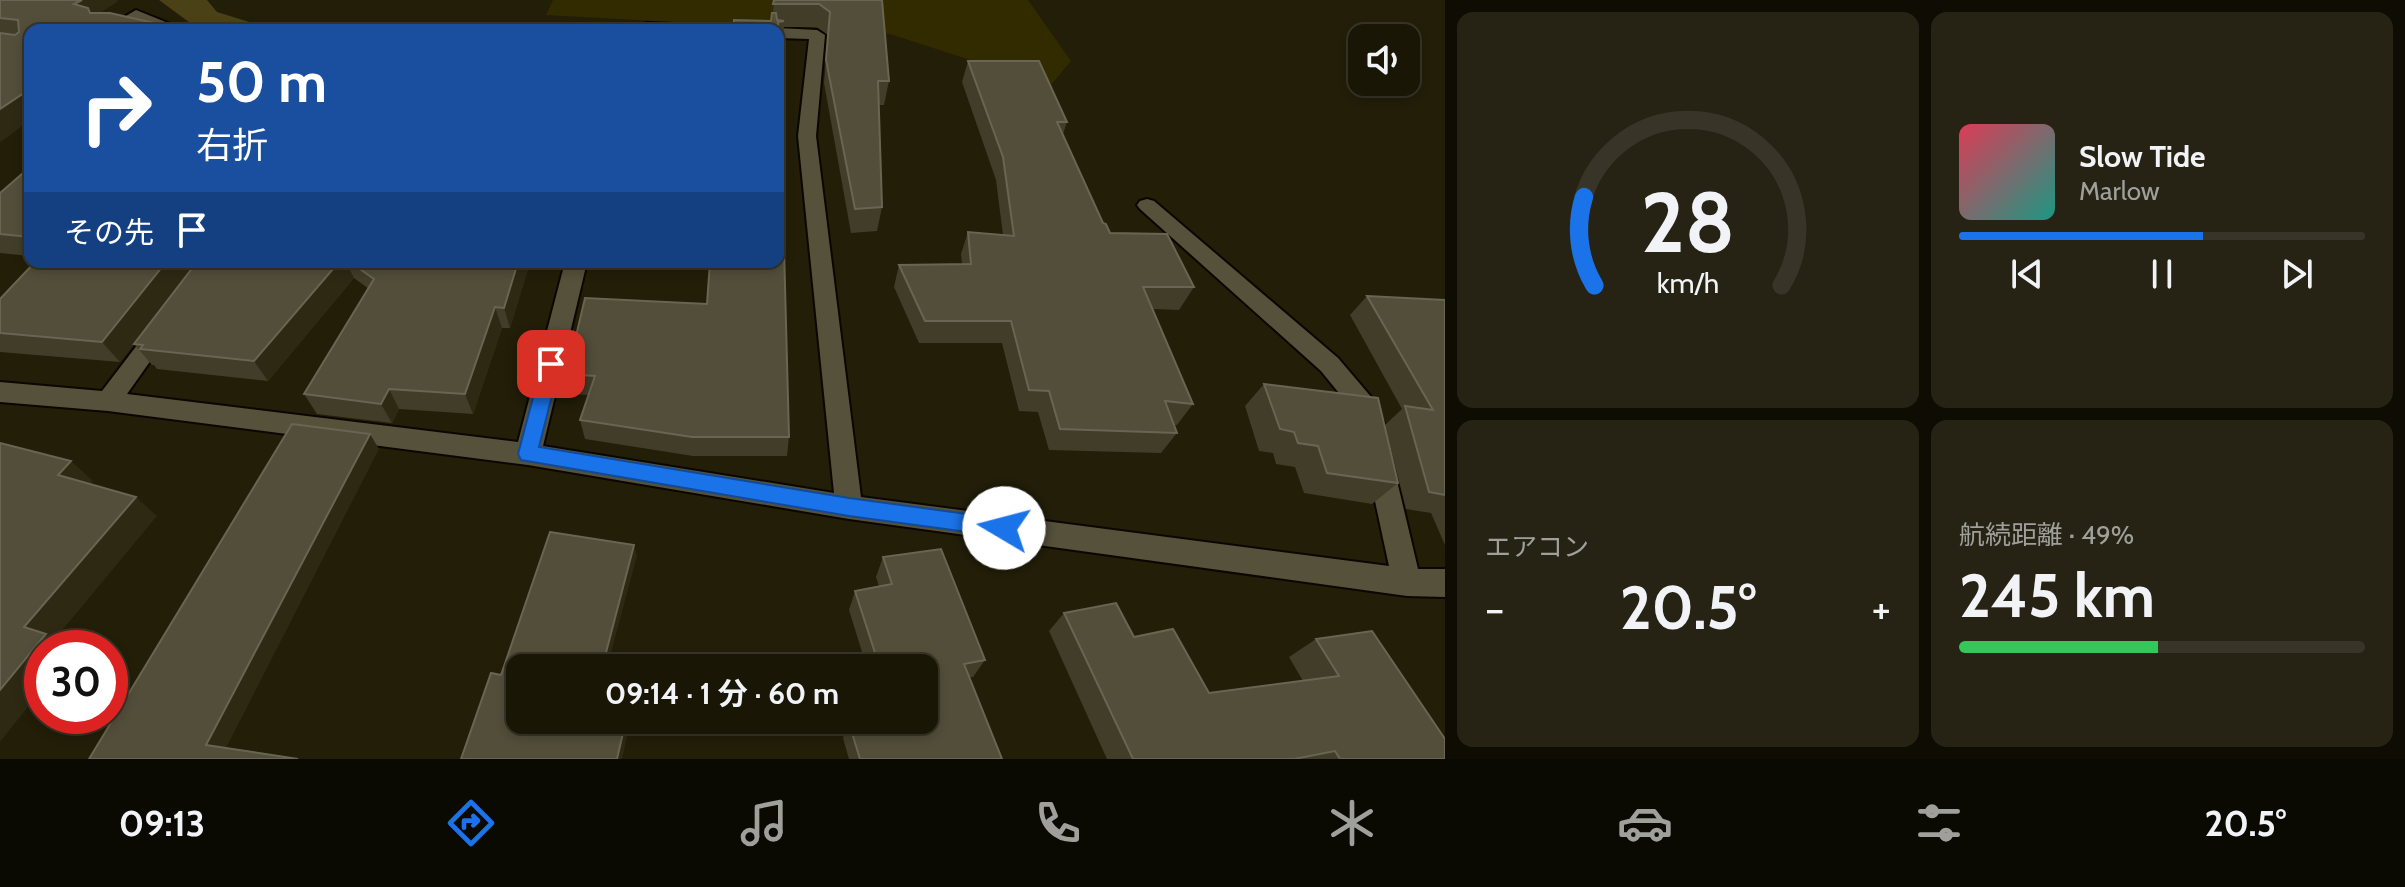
<!DOCTYPE html>
<html lang="ja">
<head>
<meta charset="utf-8">
<style>
	:root { --surface:#1a1606; --page:#272314; --text:#f1f3f6; --muted:#9f9f9b; --line:#383528; --accent:#1a73e8 }
	body { margin:0; font-family:Cabin,"Noto Sans JP",sans-serif; background:var(--page); color:var(--text); height:100vh; display:flex; flex-direction:column; font-size:30px; white-space:nowrap }
	* { box-sizing:border-box; margin:0 }
	p { font-size:26px; color:var(--muted) }
	.icon { flex:none; width:44px; height:44px; fill:none; stroke:currentColor; stroke-width:2; stroke-linecap:round; stroke-linejoin:round }
	.map { position:relative; flex:1; overflow:hidden }
	.sheet { display:flex; flex-direction:column; gap:12px; padding:12px; background:#0e0c03; width:960px }
	.sheet>* { flex:none }
	.banner { position:absolute; left:24px; top:24px; width:760px; height:244px; border-radius:16px; box-shadow:0 4px 12px #0003,0 0 0 2px var(--line); background:#1a4fa0; color:#fff; overflow:hidden }
	.buttons { position:absolute; left:1348px; top:24px; display:grid; gap:16px }
	.buttons a { display:grid; place-items:center; width:72px; height:72px; border-radius:16px; background:var(--surface); box-shadow:0 4px 12px #0003,0 0 0 2px var(--line); font-size:40px }
	.speed { position:absolute; left:24px; top:630px; display:flex; gap:16px; font-size:40px; font-weight:700; text-align:center }
	.speed>* { display:grid; place-content:center; width:104px; height:104px; border-radius:50%; background:var(--surface); box-shadow:0 4px 12px #0003,0 0 0 2px var(--line); line-height:1 }
	.speed .limit { border:12px solid #d22; background:#fff; color:#111 }
	.pin { position:absolute; display:grid; place-items:center; width:68px; height:68px; color:#fff; margin:-34px; border-radius:16px; box-shadow:0 4px 12px #0006 }
	.me { position:absolute; width:88px; margin:-44px; rotate:278deg; stroke-linejoin:round; filter:drop-shadow(0 0 6px #0008) }
	.turn { display:flex; align-items:center; gap:28px; height:168px; padding:0 40px; font-size:36px }
	.turn .icon { width:104px; height:104px; stroke-width:2.5 }
	.turn b { display:block; font-size:56px; line-height:68px }
	.then { display:flex; align-items:center; height:76px; padding:0 40px; background:#0003; gap:16px; font-size:30px }
	.big { font-size:60px; font-weight:700; line-height:1.1 }
	.sheet .card { flex:1; display:flex; flex-direction:column; justify-content:center; gap:12px; min-width:0; padding:0 28px; border-radius:16px; background:var(--page) }
	.sheet .dial { align-items:center; gap:0 }
	.dial svg { height:208px; overflow:visible; fill:none; stroke:var(--line); stroke-width:7; stroke-linecap:round; text-anchor:middle }
	.dial text { fill:var(--text); stroke:none }
	.song { display:flex; align-items:center; gap:24px }
	.cover { width:96px; height:96px; border-radius:12px; background:linear-gradient(135deg,hsl(350 70% 55%),hsl(170 70% 35%)) }
	.played { height:8px; border-radius:4px; background:linear-gradient(90deg,var(--accent) 60%,var(--line) 60%) }
	.keys { display:flex; justify-content:space-around; direction:ltr }
	.heat { display:flex; justify-content:space-between; align-items:center; font-size:44px; direction:ltr }
	.charge { height:12px; border-radius:6px; background:linear-gradient(90deg,#34c759 49%,var(--line) 0) }
	.sheet .tiles { flex:1; display:grid; gap:12px; grid-template-columns:repeat(2,1fr) }
	.trip { position:absolute; left:506px; top:654px; width:432px; height:80px; border-radius:16px; background:var(--surface); box-shadow:0 4px 12px #0003,0 0 0 2px var(--line); font-weight:700; line-height:80px; text-align:center }
	.menu { display:flex; height:128px; justify-content:space-around; align-items:center; background:#0a0902; color:var(--muted) }
	.menu .icon { width:56px; height:56px }
	.menu .on { color:var(--accent) }
	.menu b { font-size:36px; color:var(--text) }
	main { display:flex; flex:1; min-height:0 }
	.map>svg:first-child { display:block }
	.green { fill:#332b00 }
	.forest { fill:#4a4117 }
	.lines { fill:none; stroke-linecap:round; stroke-linejoin:round }
	.minor-casing { stroke:#0b0700; stroke-width:4 }
	.minor { fill:#56513b; fill-rule:evenodd }
	.wall { fill:#413d28 }
	.shaded-wall { fill:#2d2913 }
	.building { fill:#524e3a; stroke:#686552; stroke-width:2 }
	.route { fill:#1a73e8; stroke:#114b97; stroke-width:2 }
</style>
</head>
<body>
<main>
<div class="map">
<svg width="1445" height="759" viewBox="0 0 1445 759">
	<rect width="100%" height="100%" fill="#221e08"/>
	<path class="green" d="M 553,0 L 1028,0 L 1071,61 L 1050,86 L 890,34 L 546,15 Z"/>
	<path class="forest" d="M 159,0 L 207,0 L 217,12 L 276,30 L 197,28 Z"/>
	<g class="lines">
		<defs>
			<path id="minor" d="M 136,10 L 178,27 L 181,30 L 160,30 L 137,21 L 121,30 L 102,30 Z
				M 646,23 L 703,25 L 711,30 L 637,30 Z
				M 778,28 L 817,30 L 825,35 L 816,136 L 861,497 L 1389,566 L 1367,464 L 1371,456 L 1380,453 L 1389,456 L 1393,464 L 1418,569 L 1445,569 L 1445,597 L 1407,596 L 849,519 L 528,465 L 108,411 L 0,402 L 0,382 L 102,391 L 154,323 L 162,321 L 170,323 L 173,329 L 127,394 L 518,442 L 565,262 L 587,262 L 543,446 L 834,493 L 798,136 L 809,39 L 778,38 L 778,30 L 772,30 Z
				M 1147,199 L 1154,201 L 1338,358 L 1372,398 L 1384,424 L 1380,431 L 1371,434 L 1362,431 L 1352,409 L 1321,371 L 1140,209 L 1137,205 L 1140,201 Z"/>
		</defs>
		<use href="#minor" class="minor-casing"/>
		<use href="#minor" class="minor"/>
	</g>
	<path class="wall" d="M 0,0 L 118,1 L 99,13 L 30,30 L 30,120 L 0,142 Z
		M 774,0 L 882,0 L 889,81 L 884,105 L 879,105 L 882,207 L 877,231 L 851,233 L 824,83 L 828,35 L 817,27 L 784,27 L 783,41 L 779,42 L 789,437 L 787,456 L 693,456 L 585,439 L 580,420 L 588,395 L 571,394 L 567,374 L 707,304 L 773,13 Z
		M 968,61 L 1067,122 L 1063,134 L 1103,223 L 1110,233 L 1194,287 L 1179,310 L 1153,309 L 1193,404 L 1177,425 L 1174,425 L 1177,433 L 1161,453 L 1049,450 L 1038,412 L 1019,411 L 1002,343 L 919,343 L 894,287 L 899,265 L 962,264 L 961,254 L 968,232 L 1003,235 L 996,180 L 962,82 Z
		M 30,167 L 30,256 L 0,253 L 0,193 Z
		M 35,262 L 530,262 L 510,328 L 502,328 L 473,414 L 399,409 L 392,423 L 317,414 L 304,394 L 369,289 L 354,278 L 268,381 L 157,369 L 154,365 L 152,365 L 134,344 L 171,296 L 120,362 L 0,352 L 0,299 Z
		M 1367,296 L 1445,300 L 1445,545 L 1431,513 L 1406,509 L 1385,425 L 1402,409 L 1350,315 Z
		M 1264,384 L 1398,483 L 1372,504 L 1304,493 L 1295,467 L 1276,464 L 1273,453 L 1259,451 L 1245,406 Z
		M 883,557 L 985,660 L 973,677 L 969,677 L 1002,759 L 849,759 L 843,738 L 849,723 L 924,720 L 924,668 L 867,668 L 849,610 L 855,591 L 879,586 L 876,577 Z
		M 1064,613 L 1209,693 L 1303,681 L 1289,657 L 1316,639 L 1445,759 L 1107,759 L 1049,631 Z"/>
	<path class="shaded-wall" d="M 78,0 L 117,0 L 118,1 L 94,17 L 74,4 Z
		M 30,89 L 30,120 L 0,142 L 0,109 Z
		M 166,262 L 197,262 L 120,362 L 102,342 Z
		M 339,262 L 346,262 L 354,278 L 268,381 L 254,361 Z
		M 518,262 L 530,262 L 510,328 L 504,308 Z
		M 495,307 L 502,328 L 473,414 L 465,394 Z
		M 389,389 L 399,409 L 392,423 L 381,404 Z
		M 370,434 L 379,449 L 223,754 L 206,745 Z
		M 71,461 L 93,481 L 81,495 L 58,475 Z
		M 136,497 L 157,516 L 55,639 L 71,648 L 42,648 L 42,689 L 0,742 L 0,690 L 24,627 Z
		M 634,545 L 637,556 L 607,668 L 602,668 Z
		M 626,720 L 631,720 L 622,759 L 617,759 Z"/>
	<path class="building" d="M 0,0 L 82,0 L 74,4 L 88,8 L 90,13 L 110,13 L 185,30 L 30,30 L 30,89 L 0,109 L 0,33 L 15,35 L 19,32 L 18,20 L 0,18 Z
		M 774,0 L 882,0 L 889,81 L 878,81 L 882,207 L 855,209 L 826,60 L 830,12 L 819,4 L 773,4 Z
		M 772,13 L 776,13 L 777,20 L 784,21 L 778,22 L 789,437 L 692,437 L 580,420 L 595,376 L 567,374 L 585,298 L 707,304 L 710,262 L 778,262 L 778,30 L 733,30 L 734,20 L 771,21 Z
		M 648,28 L 678,30 L 648,30 Z
		M 968,61 L 1039,61 L 1067,122 L 1057,122 L 1103,223 L 1106,224 L 1110,233 L 1167,234 L 1194,287 L 1143,287 L 1193,404 L 1165,401 L 1177,433 L 1060,429 L 1049,391 L 1029,390 L 1011,321 L 925,321 L 899,265 L 971,264 L 968,232 L 1014,236 L 1003,157 Z
		M 30,167 L 30,237 L 0,234 L 0,193 Z
		M 35,262 L 166,262 L 102,342 L 0,333 L 0,299 Z
		M 197,262 L 339,262 L 254,361 L 140,349 L 143,345 L 134,344 Z
		M 350,262 L 518,262 L 504,308 L 495,307 L 465,394 L 389,389 L 381,404 L 304,394 L 374,279 Z
		M 1367,296 L 1445,300 L 1445,495 L 1429,492 L 1405,406 L 1433,410 Z
		M 1264,384 L 1378,398 L 1398,483 L 1327,473 L 1318,446 L 1298,443 L 1294,432 L 1280,429 Z
		M 292,424 L 370,434 L 206,745 L 298,759 L 89,759 Z
		M 0,443 L 71,461 L 58,475 L 136,497 L 24,627 L 46,634 L 0,690 Z
		M 550,532 L 634,545 L 602,668 L 520,668 L 520,720 L 626,720 L 617,759 L 461,759 L 491,673 L 501,675 Z
		M 941,549 L 985,660 L 964,664 L 1002,759 L 860,759 L 849,723 L 864,720 L 924,720 L 924,668 L 880,668 L 855,591 L 892,584 L 883,557 Z
		M 1116,603 L 1134,637 L 1173,629 L 1209,693 L 1339,676 L 1316,639 L 1372,631 L 1445,739 L 1445,759 L 1340,759 L 1335,751 L 1294,759 L 1133,759 L 1064,613 Z"/>
	<path class="route" d="M 551,357 L 560,364 L 539,447 L 849,498 L 1004,519 L 1011,521 L 1014,528 L 1011,535 L 1004,537 L 849,516 L 521,460 L 518,454 L 542,364 Z"/>
</svg>
<div class="buttons">
<a><svg class="icon" aria-label="sound" viewBox="0 0 24 24"><path d="M4 9h4l5-4v14l-5-4H4zM17 9q2 3 0 6"/></svg></a>
</div>
<div class="speed"><div class="limit">30</div></div>
<div class="pin" style="left:551px;top:364px;background:#d93025"><svg class="icon" aria-label="arrive" viewBox="0 0 24 24"><path d="M6 21V4h12l-3 4 3 4H6"/></svg></div>
<svg class="me" style="left:1004px;top:528px" viewBox="-20 -20 40 40"><circle r="19" fill="#fff"/><path d="M0-13L10 11 0 6-10 11z" fill="#1a73e8"/></svg>
<div class="trip">09:14 · 1 分 · 60 m</div>
<div class="banner">
<div class="turn"><svg class="icon" aria-label="right" viewBox="0 0 24 24"><path d="M7 20v-9h11M14 6l5 5-5 5"/></svg><div><b>50 m</b>右折</div></div>
<div class="then">その先<svg class="icon" aria-label="arrive" viewBox="0 0 24 24"><path d="M6 21V4h12l-3 4 3 4H6"/></svg></div>
</div>
</div>
<section class="sheet">
<div class="tiles">
<div class="card dial"><svg viewBox="0 0 100 80">
<path d="M14 69A42 42 0 1 1 86 69"/>
<path d="M14 69A42 42 0 0 1 10 35" stroke="#1a73e8"/>
<text x="50" y="56" font-size="32" font-weight="700">28</text>
<text x="50" y="72" font-size="11">km/h</text>
</svg></div>
<div class="card">
<div class="song"><i class="cover"></i><div><b>Slow Tide</b><p>Marlow</p></div></div>
<div class="played"></div>
<div class="keys"><svg class="icon" aria-label="previous" viewBox="0 0 24 24"><path d="M18 5L8 12l10 7zM5 5v14"/></svg><svg class="icon" aria-label="pause" viewBox="0 0 24 24"><path d="M8 5v14M16 5v14"/></svg><svg class="icon" aria-label="next" viewBox="0 0 24 24"><path d="M6 5l10 7-10 7zM19 5v14"/></svg></div>
</div>
<div class="card"><p>エアコン</p>
<div class="heat"><a>−</a><b class="big">20.5°</b><a>+</a></div>
</div>
<div class="card"><p>航続距離 · 49%</p><b class="big">245 km</b><div class="charge"></div></div>
</div>
</section>
</main>
<nav class="menu">
<b>09:13</b>
<svg class="icon on" aria-label="directions" viewBox="0 0 24 24"><path d="M12 3l9 9-9 9-9-9zM9 14v-3h6M13 9l2 2-2 2"/></svg>
<svg class="icon" aria-label="music" viewBox="0 0 24 24"><path d="M9 18V5l10-2v13"/><circle cx="6" cy="18" r="3"/><circle cx="16" cy="16" r="3"/></svg>
<svg class="icon" aria-label="phone" viewBox="0 0 24 24"><path d="M5 4h4l2 5-3 2q2 4 5 5l2-3 5 2v4C11 20 4 13 5 4z"/></svg>
<svg class="icon" aria-label="climate" viewBox="0 0 24 24"><path d="M12 3v18M4 7l16 10M4 17L20 7"/></svg>
<svg class="icon" aria-label="car" viewBox="0 0 24 24"><path d="M5 17H2v-5l4-1 3-4h7l3 4 3 1v5h-3M9 17h6M6 11h13"/><circle cx="7" cy="17" r="2"/><circle cx="17" cy="17" r="2"/></svg>
<svg class="icon" aria-label="filters" viewBox="0 0 24 24"><path d="M4 7h16M4 17h16"/><circle cx="9" cy="7" r="2"/><circle cx="15" cy="17" r="2"/></svg>
<b>20.5°</b>
</nav>
</body>
</html>
